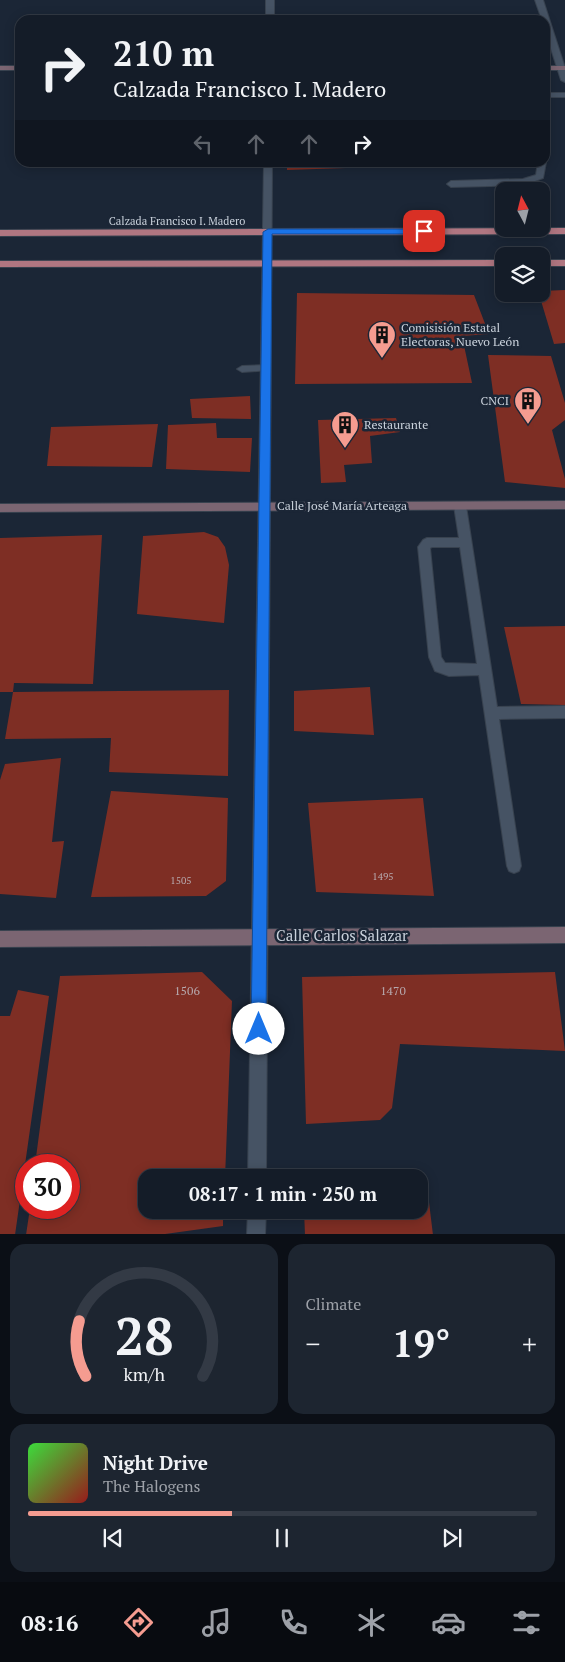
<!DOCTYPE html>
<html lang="en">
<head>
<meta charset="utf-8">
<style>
	:root { --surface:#141c28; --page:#1d2530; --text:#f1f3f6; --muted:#9da1a8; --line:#333a45; --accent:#f59c90 }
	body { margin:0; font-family:"PT Serif",serif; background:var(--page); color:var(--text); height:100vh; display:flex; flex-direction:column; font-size:19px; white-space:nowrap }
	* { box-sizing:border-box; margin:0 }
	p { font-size:16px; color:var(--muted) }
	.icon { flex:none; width:28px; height:28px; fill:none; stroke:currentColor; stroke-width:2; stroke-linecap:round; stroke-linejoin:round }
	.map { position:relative; height:1234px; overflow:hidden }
	.drawer { display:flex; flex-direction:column; gap:10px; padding:10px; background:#0b0f16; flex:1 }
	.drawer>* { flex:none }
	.top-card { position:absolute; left:15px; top:15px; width:535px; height:152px; border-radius:15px; box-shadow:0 2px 12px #0003,0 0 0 1px var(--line); background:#141c28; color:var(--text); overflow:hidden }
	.needle { width:32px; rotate:353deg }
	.controls { position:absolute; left:495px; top:182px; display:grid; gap:10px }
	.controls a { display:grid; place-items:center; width:55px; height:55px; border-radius:10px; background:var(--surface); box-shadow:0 2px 12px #0003,0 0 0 1px var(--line); font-size:25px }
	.speed { position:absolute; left:15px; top:1154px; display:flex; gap:10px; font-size:25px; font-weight:700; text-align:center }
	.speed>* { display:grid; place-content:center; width:65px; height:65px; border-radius:50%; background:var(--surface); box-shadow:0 2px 12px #0003,0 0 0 1px var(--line); line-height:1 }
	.speed .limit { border:8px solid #d22; background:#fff; color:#111 }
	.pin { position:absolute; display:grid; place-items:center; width:42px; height:42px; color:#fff; margin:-21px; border-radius:10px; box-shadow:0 2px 8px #0006 }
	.me { position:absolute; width:55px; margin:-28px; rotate:0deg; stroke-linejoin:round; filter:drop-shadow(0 0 4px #0008) }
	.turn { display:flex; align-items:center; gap:18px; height:105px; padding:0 15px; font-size:22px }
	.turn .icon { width:65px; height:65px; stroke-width:2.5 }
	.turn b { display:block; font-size:35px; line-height:42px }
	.lanes { display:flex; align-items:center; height:48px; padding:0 15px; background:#0003; justify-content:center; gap:25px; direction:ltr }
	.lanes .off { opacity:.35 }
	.big { font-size:38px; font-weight:800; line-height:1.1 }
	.drawer .card { flex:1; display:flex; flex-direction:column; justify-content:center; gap:8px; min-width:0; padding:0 18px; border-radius:15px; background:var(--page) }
	.drawer .dial { align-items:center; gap:0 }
	.dial svg { height:130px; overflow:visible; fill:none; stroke:var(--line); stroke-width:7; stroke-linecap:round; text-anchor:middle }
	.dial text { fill:var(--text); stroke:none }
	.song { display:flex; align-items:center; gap:15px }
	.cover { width:60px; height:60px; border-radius:8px; background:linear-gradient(135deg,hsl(120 70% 55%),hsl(0 70% 35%)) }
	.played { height:5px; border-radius:2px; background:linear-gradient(90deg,var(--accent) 40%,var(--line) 40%) }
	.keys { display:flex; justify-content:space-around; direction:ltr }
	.heat { display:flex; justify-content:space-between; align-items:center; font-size:28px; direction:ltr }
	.drawer .tiles { flex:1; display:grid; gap:10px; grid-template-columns:1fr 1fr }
	.card:last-child { grid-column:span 2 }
	.trip { position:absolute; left:138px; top:1169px; width:290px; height:50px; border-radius:15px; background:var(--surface); box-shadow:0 2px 12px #0003,0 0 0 1px var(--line); font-weight:800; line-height:50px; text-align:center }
	.dock { display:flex; height:80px; justify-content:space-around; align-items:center; background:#080b10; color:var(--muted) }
	.dock .icon { width:35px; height:35px }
	.dock .on { color:var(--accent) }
	.dock b { font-size:22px; color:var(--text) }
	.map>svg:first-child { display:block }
	.building { fill:#7e2e24 }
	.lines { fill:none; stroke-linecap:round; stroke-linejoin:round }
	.lane-casing { stroke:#38424f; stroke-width:2 }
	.street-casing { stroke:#38424f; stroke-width:2 }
	.secondary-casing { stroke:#38424f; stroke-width:2 }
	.primary-casing { stroke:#38424f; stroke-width:2 }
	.lane { fill:#465364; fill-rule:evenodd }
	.street { fill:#465364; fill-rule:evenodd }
	.secondary { fill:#7b6572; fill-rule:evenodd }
	.primary { fill:#b07681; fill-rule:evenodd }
	.route { fill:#1a73e8; stroke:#114b97 }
	.labels { text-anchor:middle; stroke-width:5; stroke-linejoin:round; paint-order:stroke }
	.number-label { font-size:10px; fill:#b7a9ae }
	.far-street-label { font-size:11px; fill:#cad2dc; stroke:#1b2636 }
	.poi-label { font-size:12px; fill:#cad2dc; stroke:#1b2636; text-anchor:start }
	.street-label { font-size:12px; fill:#cad2dc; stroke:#1b2636 }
	.near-number-label { font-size:12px; fill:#b7a9ae }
	.near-street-label { font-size:15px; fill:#cad2dc; stroke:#1b2636 }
</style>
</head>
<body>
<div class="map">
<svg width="565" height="1235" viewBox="0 0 565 1235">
	<rect width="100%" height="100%" fill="#1b2636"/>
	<path class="building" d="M 287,162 L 345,162 L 346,168 L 287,170 Z
		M 565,290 L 565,343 L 554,344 L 539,294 L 541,294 L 541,291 Z
		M 297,293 L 474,295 L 489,334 L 462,336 L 472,383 L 295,384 Z
		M 488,355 L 551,356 L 565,403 L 565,420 L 552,430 L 565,479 L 565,488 L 505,482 Z
		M 250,396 L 251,419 L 192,418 L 190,399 Z
		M 396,418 L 400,432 L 370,436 L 372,463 L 344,465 L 346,482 L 321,483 L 318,420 Z
		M 216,423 L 217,438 L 252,438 L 250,472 L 166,469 L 168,425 Z
		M 158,424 L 152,467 L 47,466 L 51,427 Z
		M 204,532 L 218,537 L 225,547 L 229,565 L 224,623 L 137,614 L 143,536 Z
		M 102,535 L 93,684 L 14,683 L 13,692 L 229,690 L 228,776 L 109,772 L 111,738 L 5,739 L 13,692 L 0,692 L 0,538 Z
		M 565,626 L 565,705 L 521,704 L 504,627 Z
		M 370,687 L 374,735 L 294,731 L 294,691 Z
		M 61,758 L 52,842 L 64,841 L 56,898 L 0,894 L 0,780 L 5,764 Z
		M 111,791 L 228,798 L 226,881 L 206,896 L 91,897 Z
		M 423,798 L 434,896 L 316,892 L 308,803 Z
		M 202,972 L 232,1001 L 225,1178 L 146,1178 L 146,1210 L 223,1210 L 223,1226 L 158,1235 L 26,1235 L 30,1208 L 69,1208 L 69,1165 L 35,1165 L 60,976 Z
		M 555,972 L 565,1051 L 400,1044 L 392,1108 L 380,1120 L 306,1124 L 302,977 Z
		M 18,990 L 49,996 L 15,1235 L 0,1235 L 0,1016 L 10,1016 Z
		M 428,1194 L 433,1235 L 305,1235 L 304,1210 L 419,1210 L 419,1195 Z"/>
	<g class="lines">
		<defs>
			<path id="lane" d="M 545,93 L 565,93 L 565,97 L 545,97 Z
				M 545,160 L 546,162 L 543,178 L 524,185 L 451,187 L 447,184 L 451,181 L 523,179 L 536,175 L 538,162 L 545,162 Z
				M 266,365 L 270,366 L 270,370 L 242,372 L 237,369 L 242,366 Z
				M 460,502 L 466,506 L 497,707 L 565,706 L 565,718 L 499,719 L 521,866 L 519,871 L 514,873 L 509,871 L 507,866 L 479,675 L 449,676 L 435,671 L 429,657 L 418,547 L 423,540 L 427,538 L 459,538 L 454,506 ZM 432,547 L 460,547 L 477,664 L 445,663 L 441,657 L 430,548 Z"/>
			<path id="street" d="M 266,0 L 274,0 L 274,20 L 266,20 Z
				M 535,0 L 543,0 L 565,68 L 565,82 L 561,80 L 545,30 L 545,20 L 542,20 Z
				M 264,162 L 272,162 L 266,1178 L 248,1178 Z
				M 248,1210 L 266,1210 L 265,1235 L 247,1235 Z"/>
			<path id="secondary" d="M 0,66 L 20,66 L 20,70 L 0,70 Z
				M 545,66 L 565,66 L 565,70 L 545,70 Z
				M 565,501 L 565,509 L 0,512 L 0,504 Z
				M 565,927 L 565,943 L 0,947 L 0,931 Z"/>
			<path id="primary" d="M 565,228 L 565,234 L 0,236 L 0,230 Z
				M 504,260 L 504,266 L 0,267 L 0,261 Z
				M 541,260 L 565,260 L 565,266 L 541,266 Z"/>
		</defs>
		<use href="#lane" class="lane-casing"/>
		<use href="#street" class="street-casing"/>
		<use href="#secondary" class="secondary-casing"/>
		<use href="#primary" class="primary-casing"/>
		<use href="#lane" class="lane"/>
		<use href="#street" class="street"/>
		<use href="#secondary" class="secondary"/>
		<use href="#primary" class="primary"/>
	</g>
	<path class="route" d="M 268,229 L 424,229 L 428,231 L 424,234 L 272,234 L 266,1029 L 264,1035 L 259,1037 L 254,1035 L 251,1029 L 263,232 Z"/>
	<defs>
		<symbol id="building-pin" viewBox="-11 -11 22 30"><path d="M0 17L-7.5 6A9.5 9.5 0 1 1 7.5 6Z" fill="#f59c90" stroke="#1b2636"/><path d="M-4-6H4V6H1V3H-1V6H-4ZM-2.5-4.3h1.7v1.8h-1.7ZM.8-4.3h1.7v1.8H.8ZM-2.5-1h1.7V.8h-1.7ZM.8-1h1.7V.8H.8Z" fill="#111"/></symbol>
	</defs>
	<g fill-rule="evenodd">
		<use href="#building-pin" x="366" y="319" width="32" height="43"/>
		<use href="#building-pin" x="512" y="385" width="32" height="43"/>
		<use href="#building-pin" x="329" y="409" width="32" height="43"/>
	</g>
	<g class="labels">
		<g class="number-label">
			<text x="383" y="880">1495</text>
			<text x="181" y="884">1505</text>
		</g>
		<g class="far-street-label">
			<text x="177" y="225">Calzada Francisco I. Madero</text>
		</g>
		<g class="poi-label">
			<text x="401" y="332">Comisisión Estatal<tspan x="401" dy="14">Electoras, Nuevo León</tspan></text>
			<text x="509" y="405" text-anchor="end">CNCI</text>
			<text x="364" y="429">Restaurante</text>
		</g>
		<g class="street-label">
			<text x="342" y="510">Calle José María Arteaga</text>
		</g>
		<g class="near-number-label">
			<text x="187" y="995">1506</text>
			<text x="393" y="995">1470</text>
		</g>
		<g class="near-street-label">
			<text x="342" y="941">Calle Carlos Salazar</text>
		</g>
	</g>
</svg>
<div class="controls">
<a><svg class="needle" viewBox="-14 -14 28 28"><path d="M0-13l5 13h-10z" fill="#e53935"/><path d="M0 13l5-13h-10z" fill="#9da1a8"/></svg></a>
<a><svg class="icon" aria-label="layers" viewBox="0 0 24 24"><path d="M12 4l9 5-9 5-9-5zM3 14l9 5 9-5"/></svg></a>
</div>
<div class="speed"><div class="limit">30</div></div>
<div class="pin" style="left:424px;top:231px;background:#d93025"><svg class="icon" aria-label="arrive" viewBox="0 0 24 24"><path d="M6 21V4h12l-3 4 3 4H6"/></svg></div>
<svg class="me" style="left:259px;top:1029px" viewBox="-20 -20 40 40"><circle r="19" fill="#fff"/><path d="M0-13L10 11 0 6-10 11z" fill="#1a73e8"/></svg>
<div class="trip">08:17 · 1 min · 250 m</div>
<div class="top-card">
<div class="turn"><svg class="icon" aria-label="right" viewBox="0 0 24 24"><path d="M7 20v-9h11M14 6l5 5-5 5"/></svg><div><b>210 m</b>Calzada Francisco I. Madero</div></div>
<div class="lanes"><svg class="icon off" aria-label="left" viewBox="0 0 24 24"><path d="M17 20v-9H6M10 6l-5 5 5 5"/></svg><svg class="icon off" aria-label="ahead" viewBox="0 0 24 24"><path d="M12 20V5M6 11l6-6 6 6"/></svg><svg class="icon off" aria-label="ahead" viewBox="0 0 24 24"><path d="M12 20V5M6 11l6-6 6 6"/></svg><svg class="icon" aria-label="right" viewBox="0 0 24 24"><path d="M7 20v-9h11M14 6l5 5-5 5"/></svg></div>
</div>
</div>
<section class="drawer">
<div class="tiles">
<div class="card dial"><svg viewBox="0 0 100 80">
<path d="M14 69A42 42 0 1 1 86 69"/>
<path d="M14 69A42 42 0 0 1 10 35" stroke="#f59c90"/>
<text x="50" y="56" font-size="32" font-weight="700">28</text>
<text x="50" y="72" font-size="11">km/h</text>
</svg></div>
<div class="card"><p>Climate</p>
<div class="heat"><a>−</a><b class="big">19°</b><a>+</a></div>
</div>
<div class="card">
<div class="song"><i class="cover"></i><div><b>Night Drive</b><p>The Halogens</p></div></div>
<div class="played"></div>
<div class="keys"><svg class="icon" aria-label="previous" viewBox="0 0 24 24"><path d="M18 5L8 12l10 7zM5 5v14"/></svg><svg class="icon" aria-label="pause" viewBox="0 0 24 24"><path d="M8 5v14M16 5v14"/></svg><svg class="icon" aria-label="next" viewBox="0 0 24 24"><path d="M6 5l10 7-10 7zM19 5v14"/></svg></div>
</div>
</div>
</section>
<nav class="dock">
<b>08:16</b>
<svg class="icon on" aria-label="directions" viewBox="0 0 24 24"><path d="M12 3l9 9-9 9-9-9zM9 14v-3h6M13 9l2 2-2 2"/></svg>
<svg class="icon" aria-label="music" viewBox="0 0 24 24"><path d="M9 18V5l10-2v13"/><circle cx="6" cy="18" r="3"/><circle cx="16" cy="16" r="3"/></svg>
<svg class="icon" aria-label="phone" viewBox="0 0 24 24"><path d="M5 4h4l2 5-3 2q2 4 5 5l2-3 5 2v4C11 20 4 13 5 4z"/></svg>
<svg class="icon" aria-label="climate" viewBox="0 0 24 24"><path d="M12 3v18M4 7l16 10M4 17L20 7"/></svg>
<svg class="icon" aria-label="car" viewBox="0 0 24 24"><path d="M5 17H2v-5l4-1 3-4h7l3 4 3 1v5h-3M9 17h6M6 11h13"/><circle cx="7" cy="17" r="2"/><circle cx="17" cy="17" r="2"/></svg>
<svg class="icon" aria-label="filters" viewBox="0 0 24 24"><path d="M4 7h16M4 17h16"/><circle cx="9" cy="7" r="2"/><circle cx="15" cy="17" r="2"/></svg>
</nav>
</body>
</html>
